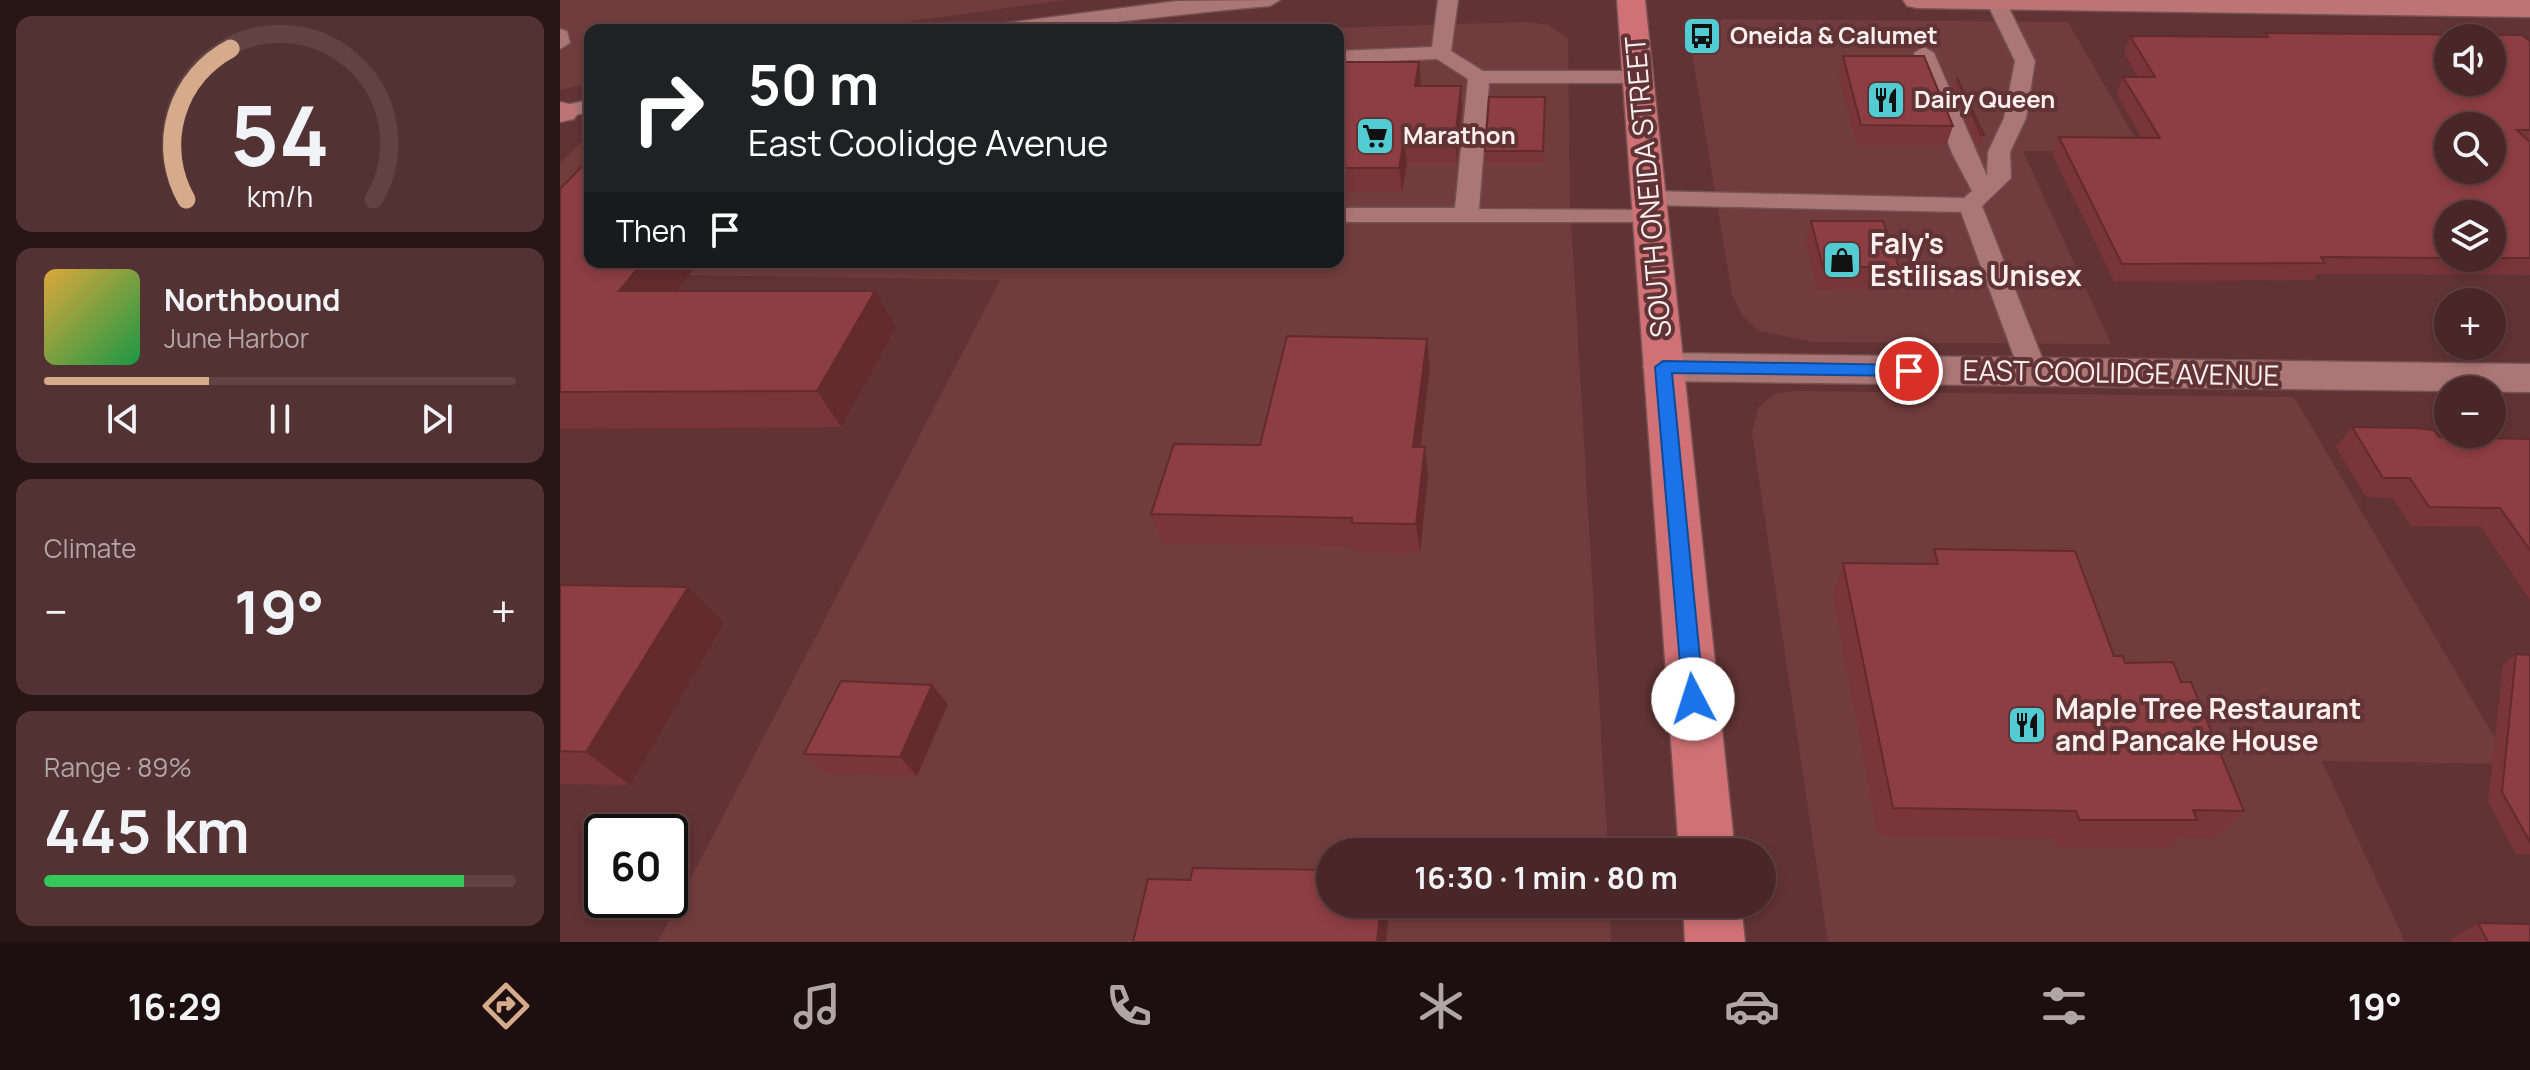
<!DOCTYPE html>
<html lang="en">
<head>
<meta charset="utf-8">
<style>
	:root { --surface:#492627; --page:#533233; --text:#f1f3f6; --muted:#b1a5a7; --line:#614344; --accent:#d6ab8b }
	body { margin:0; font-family:Manrope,sans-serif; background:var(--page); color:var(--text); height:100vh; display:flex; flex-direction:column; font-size:30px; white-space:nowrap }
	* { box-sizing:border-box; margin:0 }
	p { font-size:26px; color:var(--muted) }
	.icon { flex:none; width:44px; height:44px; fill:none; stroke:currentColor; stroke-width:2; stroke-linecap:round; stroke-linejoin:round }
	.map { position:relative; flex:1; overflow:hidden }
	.details { display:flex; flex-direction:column; gap:16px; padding:16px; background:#281515; width:560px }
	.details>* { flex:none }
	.banner { position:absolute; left:24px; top:24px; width:760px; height:244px; border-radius:16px; box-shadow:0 4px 12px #0003,0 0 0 2px var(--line); background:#202124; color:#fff; overflow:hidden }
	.tools { position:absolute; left:1874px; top:24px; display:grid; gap:16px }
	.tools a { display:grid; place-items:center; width:72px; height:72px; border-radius:50%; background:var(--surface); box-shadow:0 4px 12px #0003,0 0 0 2px var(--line); font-size:40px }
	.speed { position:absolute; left:24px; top:814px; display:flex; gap:16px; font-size:40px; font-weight:700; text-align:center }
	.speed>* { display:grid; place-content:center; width:104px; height:104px; border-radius:50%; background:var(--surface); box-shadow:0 4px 12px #0003,0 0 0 2px var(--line); line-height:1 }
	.speed .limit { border:4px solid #111; border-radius:12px; background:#fff; color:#111 }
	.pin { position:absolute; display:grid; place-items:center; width:68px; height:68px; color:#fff; margin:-34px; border:4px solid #fff; border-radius:50%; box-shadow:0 2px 8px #0007 }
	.me { position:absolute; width:88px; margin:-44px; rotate:355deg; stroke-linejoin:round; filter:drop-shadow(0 0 6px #0008) }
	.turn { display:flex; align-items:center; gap:28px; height:168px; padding:0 32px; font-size:36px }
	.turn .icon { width:104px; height:104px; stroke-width:2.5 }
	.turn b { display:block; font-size:56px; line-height:68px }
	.then { display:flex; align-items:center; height:76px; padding:0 32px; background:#0003; gap:16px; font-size:30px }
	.big { font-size:60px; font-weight:700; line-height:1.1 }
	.details .tile { flex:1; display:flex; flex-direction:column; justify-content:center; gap:12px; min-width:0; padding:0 28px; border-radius:16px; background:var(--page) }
	.details .dial { align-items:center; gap:0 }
	.dial svg { height:208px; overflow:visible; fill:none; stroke:var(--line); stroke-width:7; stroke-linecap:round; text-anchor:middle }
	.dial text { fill:var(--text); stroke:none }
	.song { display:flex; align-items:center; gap:24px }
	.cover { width:96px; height:96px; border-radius:12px; background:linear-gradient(135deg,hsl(40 70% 55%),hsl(140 70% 35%)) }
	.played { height:8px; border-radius:4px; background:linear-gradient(90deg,var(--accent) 35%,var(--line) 35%) }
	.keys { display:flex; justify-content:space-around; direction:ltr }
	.heat { display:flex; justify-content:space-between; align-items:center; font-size:44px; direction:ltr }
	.charge { height:12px; border-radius:6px; background:linear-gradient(90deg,#34c759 89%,var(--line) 0) }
	.trip { position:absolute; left:756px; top:838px; width:460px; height:80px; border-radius:40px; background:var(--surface); box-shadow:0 4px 12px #0003,0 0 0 2px var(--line); font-weight:700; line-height:80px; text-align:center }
	.tabs { display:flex; height:128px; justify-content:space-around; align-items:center; background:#1d0f10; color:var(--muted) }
	.tabs .icon { width:56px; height:56px }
	.tabs .current { color:var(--accent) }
	.tabs b { font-size:36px; color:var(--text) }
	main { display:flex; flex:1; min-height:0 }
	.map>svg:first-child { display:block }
	.built { fill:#713c3d }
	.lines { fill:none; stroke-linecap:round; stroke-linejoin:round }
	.lane-casing { stroke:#745152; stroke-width:3 }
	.street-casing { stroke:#745152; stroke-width:3 }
	.secondary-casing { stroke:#745152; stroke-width:3 }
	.primary-casing { stroke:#745152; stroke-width:3 }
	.lane { fill:#ab7676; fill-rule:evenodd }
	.street { fill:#ab7676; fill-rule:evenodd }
	.secondary { fill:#bd7475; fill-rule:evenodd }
	.primary { fill:#cf7175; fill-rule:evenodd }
	.wall { fill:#793539 }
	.shaded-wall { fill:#632b2e }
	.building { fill:#8d3e42; stroke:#632b2e; stroke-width:2; fill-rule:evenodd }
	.route { fill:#1a73e8; stroke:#114b97; stroke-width:2 }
	.labels { text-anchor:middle; stroke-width:8; stroke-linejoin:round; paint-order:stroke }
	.far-poi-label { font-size:24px; font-weight:bold; fill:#fcefef; stroke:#613334; text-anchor:start }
	.street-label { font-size:28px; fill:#fcefef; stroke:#613334 }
	.poi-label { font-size:28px; font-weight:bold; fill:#fcefef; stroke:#613334; text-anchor:start }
</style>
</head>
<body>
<main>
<section class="details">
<div class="tile dial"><svg viewBox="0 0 100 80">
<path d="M14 69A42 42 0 1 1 86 69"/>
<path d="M14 69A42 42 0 0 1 31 11" stroke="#d6ab8b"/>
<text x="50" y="56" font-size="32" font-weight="700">54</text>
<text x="50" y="72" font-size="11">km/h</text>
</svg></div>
<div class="tile">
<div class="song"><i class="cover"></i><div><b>Northbound</b><p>June Harbor</p></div></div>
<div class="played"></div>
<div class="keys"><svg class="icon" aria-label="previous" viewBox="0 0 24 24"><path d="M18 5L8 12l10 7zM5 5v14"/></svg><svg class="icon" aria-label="pause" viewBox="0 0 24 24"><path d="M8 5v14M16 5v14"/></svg><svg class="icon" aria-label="next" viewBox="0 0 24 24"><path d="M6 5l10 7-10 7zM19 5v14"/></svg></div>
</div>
<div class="tile"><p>Climate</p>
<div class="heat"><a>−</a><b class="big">19°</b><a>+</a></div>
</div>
<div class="tile"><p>Range · 89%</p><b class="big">445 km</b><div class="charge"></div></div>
</section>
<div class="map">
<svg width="1970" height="942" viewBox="0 0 1970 942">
	<rect width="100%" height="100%" fill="#613334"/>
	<path class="built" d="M 0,0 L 506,0 L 286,30 L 30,30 L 30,83 L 0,90 Z
		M 1165,19 L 1508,22 L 1583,152 L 1463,151 L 1551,344 L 1253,342 L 1199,331 L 1182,315 L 1172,294 L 1130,40 L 1132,29 L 1142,23 Z
		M 967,22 L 988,25 L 1008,38 L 1010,203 L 1048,852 L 770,852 L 770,904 L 1050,904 L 1051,942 L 98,942 L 440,280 L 0,273 L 0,163 L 30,134 L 30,262 L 778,262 L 778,30 L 699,30 Z
		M 1233,391 L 1734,397 L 1950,764 L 1762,761 L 1845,942 L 1268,942 L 1192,432 L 1198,408 L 1214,394 Z"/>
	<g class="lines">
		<defs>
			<path id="lane" d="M 720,0 L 710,6 C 616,13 522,30 428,30 L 438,24 L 617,1 Z
				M 878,0 L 898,0 L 891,51 L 923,71 L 1078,71 L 1088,77 L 1078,83 L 929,83 L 919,209 L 1091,210 L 1100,212 L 1103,217 L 1100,222 L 778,222 L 778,208 L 895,208 L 908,79 L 877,59 L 778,63 L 778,51 L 872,47 Z
				M 1445,0 L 1475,61 L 1466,118 L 1450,152 L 1451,178 L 1422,206 L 1488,373 L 1484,380 L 1474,383 L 1464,380 L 1460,373 L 1401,212 L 1089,205 L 1077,198 L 1089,191 L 1404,198 L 1412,191 L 1392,153 L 1354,53 L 1364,47 L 1374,53 L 1427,176 L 1428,152 L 1444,118 L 1455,61 L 1426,1 Z
				M 0,29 L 7,31 L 10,43 L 0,49 Z
				M 30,100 L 30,112 L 0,118 L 0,106 Z"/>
			<path id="street" d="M 1103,353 L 1970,364 L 1970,392 L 1103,381 L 1089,377 L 1083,367 L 1089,357 Z"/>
			<path id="secondary" d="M 1343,0 L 1970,0 L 1970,17 L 1357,8 L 1347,6 Z
				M 0,102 L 14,105 L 19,112 L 14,119 L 0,122 Z"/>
			<path id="primary" d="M 1057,0 L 1085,0 L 1175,852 L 1119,852 Z
				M 1123,904 L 1181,904 L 1185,942 L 1125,942 Z"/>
		</defs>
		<use href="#lane" class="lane-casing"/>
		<use href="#street" class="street-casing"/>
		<use href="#secondary" class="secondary-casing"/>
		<use href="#primary" class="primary-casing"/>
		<use href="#lane" class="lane"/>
		<use href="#street" class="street"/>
		<use href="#secondary" class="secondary"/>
		<use href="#primary" class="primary"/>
	</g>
	<path class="wall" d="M 1705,33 L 1970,41 L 1970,275 L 1757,274 L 1754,280 L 1554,281 L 1492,154 L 1499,137 L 1582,138 L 1556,93 L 1563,77 L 1578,77 L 1564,53 L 1570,36 L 1703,37 Z
		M 1283,56 L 1393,126 L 1386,146 L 1297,146 L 1279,76 Z
		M 778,62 L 861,86 L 902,109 L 897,163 L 847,163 L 842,192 L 778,191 Z
		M 1397,78 L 1424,135 L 1421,147 L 1418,147 L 1393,90 Z
		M 985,97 L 983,163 L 926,163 L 925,151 Z
		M 0,189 L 30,262 L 139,262 L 116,291 L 336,327 L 281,427 L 0,429 Z
		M 1251,221 L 1339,267 L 1332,289 L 1257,290 L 1246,243 Z
		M 870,368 L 860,447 L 868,476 L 860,553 L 798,552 L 796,547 L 603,543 L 591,514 L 700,445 Z
		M 1792,427 L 1879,437 L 1970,439 L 1970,600 L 1921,527 L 1851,526 L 1833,498 L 1806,497 L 1776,447 Z
		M 1374,549 L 1565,663 L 1621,682 L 1684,811 L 1654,839 L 1619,838 L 1609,848 L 1496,847 L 1493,838 L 1318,835 L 1273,596 L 1283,563 L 1368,564 Z
		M 0,585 L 128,587 L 164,623 L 70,785 L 0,784 Z
		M 1956,654 L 1970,655 L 1970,854 L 1956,854 L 1928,802 L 1943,665 Z
		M 372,685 L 388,704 L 357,776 L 264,773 L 244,754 Z
		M 1918,923 L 1970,942 L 1892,942 L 1891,939 Z"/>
	<path class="shaded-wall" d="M 859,62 L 861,85 L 855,86 Z
		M 901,86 L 902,109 L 897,163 L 895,139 Z
		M 844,139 L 847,163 L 842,192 L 839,168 Z
		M 83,262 L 139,262 L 88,328 L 59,291 Z
		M 315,291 L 336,327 L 281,427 L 257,391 Z
		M 867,339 L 870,368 L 857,476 L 853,447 Z
		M 865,447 L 868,476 L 860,553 L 856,524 Z
		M 128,587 L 164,623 L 70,785 L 26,752 Z
		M 372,685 L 388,704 L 357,776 L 340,757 Z
		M 821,904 L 830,904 L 826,942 L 817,942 Z"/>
	<path class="building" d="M 1705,33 L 1962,35 L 1970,41 L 1970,130 L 1957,130 L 1970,142 L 1970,258 L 1929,258 L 1932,258 L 1932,214 L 1888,214 L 1888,258 L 1761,257 L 1765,263 L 1562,264 L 1499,137 L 1600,138 L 1563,77 L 1595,77 L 1570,36 L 1708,37 ZM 1888,38 L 1932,38 L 1932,82 L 1888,82 ZM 1888,126 L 1932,126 L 1932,170 L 1888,170 Z
		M 1283,56 L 1364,56 L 1393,126 L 1301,125 Z
		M 778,62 L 859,62 L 855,86 L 901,86 L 895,139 L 844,139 L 839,168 L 778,168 Z
		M 1397,78 L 1424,135 L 1421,135 Z
		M 929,97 L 985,97 L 983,151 L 925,151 Z
		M 30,158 L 30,262 L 83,262 L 59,291 L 315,291 L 257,391 L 0,392 L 0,189 Z
		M 1251,221 L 1323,221 L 1339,267 L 1263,267 Z
		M 727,336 L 867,339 L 853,447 L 865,447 L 856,524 L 792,523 L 792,518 L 591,514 L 614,444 L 700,445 Z
		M 1792,427 L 1856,428 L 1874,430 L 1879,437 L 1970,439 L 1970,550 L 1940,508 L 1869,507 L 1850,478 L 1823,478 Z
		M 1374,549 L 1515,551 L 1554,656 L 1563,656 L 1565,663 L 1613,662 L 1621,682 L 1631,682 L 1684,811 L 1633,810 L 1637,820 L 1519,820 L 1516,811 L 1333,808 L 1283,563 L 1378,564 Z
		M 0,585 L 128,587 L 26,752 L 0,751 Z
		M 1956,654 L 1970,655 L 1970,842 L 1942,792 Z
		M 281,681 L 372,685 L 340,757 L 244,754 Z
		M 633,868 L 770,870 L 770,904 L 821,904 L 817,942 L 573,942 L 588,879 L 630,880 Z
		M 1918,923 L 1970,924 L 1970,942 L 1928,942 Z"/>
	<path class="route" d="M 1103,361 L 1349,365 L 1358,371 L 1349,376 L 1112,373 L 1144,699 L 1141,706 L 1133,708 L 1126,706 L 1123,699 L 1095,367 Z"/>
	<defs>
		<symbol id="bus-square" viewBox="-11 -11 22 22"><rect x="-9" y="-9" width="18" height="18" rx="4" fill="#51ccd2" stroke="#613334"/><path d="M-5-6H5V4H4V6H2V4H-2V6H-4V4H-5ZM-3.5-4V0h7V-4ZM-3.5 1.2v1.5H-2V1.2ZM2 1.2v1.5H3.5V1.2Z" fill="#111"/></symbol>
		<symbol id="restaurant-square" viewBox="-11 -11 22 22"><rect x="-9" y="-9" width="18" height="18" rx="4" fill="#51ccd2" stroke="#613334"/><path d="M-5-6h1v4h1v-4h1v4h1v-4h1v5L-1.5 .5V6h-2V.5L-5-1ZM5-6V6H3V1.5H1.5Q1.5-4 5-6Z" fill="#111"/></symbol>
		<symbol id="supermarket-square" viewBox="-11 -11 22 22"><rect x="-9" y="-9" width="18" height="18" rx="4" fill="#51ccd2" stroke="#613334"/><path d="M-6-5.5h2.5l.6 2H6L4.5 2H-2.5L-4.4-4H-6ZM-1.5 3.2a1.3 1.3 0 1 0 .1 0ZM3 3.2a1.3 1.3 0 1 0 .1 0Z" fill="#111"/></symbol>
		<symbol id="shop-square" viewBox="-11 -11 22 22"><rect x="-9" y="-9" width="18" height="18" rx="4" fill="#51ccd2" stroke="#613334"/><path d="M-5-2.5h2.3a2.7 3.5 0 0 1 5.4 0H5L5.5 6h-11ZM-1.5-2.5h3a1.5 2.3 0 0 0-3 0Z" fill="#111"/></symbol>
	</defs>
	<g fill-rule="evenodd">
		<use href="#bus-square" x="1120" y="14" width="44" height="44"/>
		<use href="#restaurant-square" x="1304" y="78" width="44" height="44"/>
		<use href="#supermarket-square" x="793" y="114" width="44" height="44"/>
		<use href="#shop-square" x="1260" y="238" width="44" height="44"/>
		<use href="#restaurant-square" x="1445" y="703" width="44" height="44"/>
	</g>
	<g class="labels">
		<g class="far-poi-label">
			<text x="1170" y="44">Oneida &amp; Calumet</text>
			<text x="1354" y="108">Dairy Queen</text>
			<text x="843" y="144">Marathon</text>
		</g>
		<g class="street-label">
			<text transform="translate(1088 187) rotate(-95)" y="10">SOUTH ONEIDA STREET</text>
			<text transform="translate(1561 373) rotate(1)" y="10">EAST COOLIDGE AVENUE</text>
		</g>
		<g class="poi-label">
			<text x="1310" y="254">Faly's<tspan x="1310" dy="32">Estilisas Unisex</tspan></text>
			<text x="1495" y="719">Maple Tree Restaurant<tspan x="1495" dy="32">and Pancake House</tspan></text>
		</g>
	</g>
</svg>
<div class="tools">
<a><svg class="icon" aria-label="sound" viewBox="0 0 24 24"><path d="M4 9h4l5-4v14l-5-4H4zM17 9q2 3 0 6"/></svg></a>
<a><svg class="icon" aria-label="search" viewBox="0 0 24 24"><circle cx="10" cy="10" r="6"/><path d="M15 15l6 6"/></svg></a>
<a><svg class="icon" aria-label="layers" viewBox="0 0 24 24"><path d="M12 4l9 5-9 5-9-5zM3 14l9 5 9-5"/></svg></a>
<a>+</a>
<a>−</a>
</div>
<div class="speed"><div class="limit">60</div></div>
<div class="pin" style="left:1349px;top:371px;background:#d93025"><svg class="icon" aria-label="arrive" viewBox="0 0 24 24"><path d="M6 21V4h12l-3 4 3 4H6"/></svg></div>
<svg class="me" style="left:1133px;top:699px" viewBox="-20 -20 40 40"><circle r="19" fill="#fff"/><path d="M0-13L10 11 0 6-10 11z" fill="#1a73e8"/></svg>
<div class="trip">16:30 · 1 min · 80 m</div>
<div class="banner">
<div class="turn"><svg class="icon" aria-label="right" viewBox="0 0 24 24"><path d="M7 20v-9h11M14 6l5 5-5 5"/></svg><div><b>50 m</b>East Coolidge Avenue</div></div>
<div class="then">Then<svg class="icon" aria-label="arrive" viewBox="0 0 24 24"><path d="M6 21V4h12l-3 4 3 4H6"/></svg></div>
</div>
</div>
</main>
<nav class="tabs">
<b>16:29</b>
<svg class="icon current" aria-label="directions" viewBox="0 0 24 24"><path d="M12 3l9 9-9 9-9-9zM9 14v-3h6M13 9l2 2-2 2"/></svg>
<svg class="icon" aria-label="music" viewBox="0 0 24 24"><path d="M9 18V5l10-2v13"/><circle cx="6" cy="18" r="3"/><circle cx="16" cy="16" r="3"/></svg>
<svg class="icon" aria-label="phone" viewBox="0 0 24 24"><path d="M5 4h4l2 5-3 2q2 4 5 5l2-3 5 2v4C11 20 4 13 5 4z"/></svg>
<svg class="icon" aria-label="climate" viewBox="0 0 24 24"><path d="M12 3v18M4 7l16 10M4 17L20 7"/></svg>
<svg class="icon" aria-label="car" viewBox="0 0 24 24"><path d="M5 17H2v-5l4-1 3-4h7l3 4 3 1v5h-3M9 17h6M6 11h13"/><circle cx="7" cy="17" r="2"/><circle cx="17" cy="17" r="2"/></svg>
<svg class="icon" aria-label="filters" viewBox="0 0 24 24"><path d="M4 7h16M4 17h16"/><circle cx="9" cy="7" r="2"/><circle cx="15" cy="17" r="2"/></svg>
<b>19°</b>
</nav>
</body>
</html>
